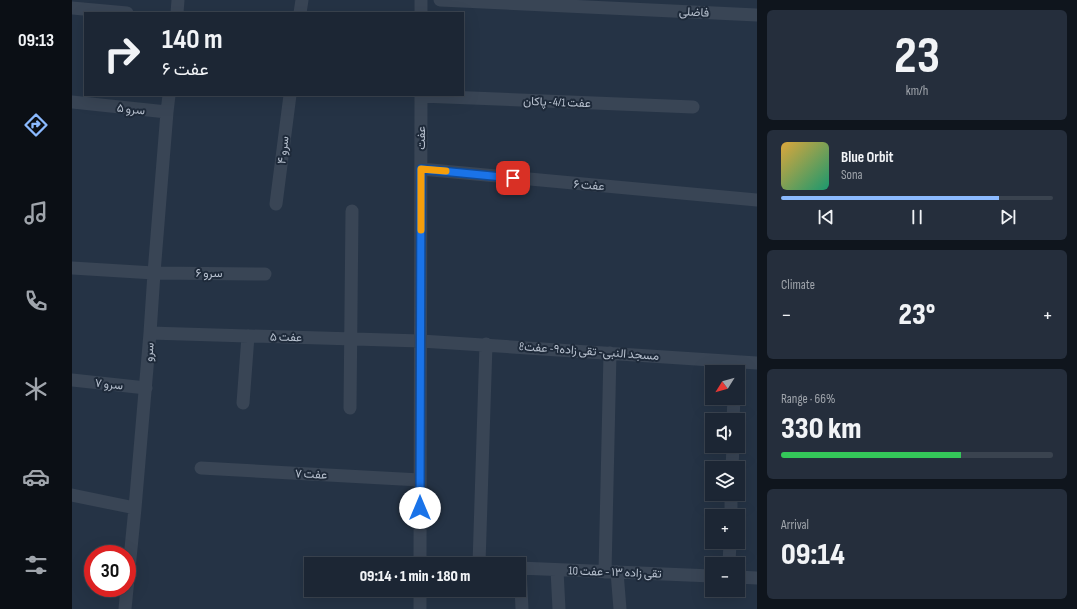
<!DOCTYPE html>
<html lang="en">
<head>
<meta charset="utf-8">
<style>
	:root { --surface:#1c2634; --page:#252e3c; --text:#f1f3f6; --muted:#a0a5ac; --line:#3a434f; --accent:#8bbaff }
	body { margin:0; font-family:"Sofia Sans Condensed",Vazirmatn,sans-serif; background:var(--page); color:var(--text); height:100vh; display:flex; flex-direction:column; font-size:15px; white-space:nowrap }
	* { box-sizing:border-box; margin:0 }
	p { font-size:13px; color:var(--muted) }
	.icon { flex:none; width:22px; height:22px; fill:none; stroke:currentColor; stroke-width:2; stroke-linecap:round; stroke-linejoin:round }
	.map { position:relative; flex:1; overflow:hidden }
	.panel { display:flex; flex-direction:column; gap:10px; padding:10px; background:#0f151d; width:320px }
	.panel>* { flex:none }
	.banner { position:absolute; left:12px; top:12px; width:380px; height:84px; border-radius:0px; box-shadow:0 4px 16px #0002,0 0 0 1px var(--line); background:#1c2634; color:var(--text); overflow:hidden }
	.needle { width:26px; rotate:233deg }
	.controls { position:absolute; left:633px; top:365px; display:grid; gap:8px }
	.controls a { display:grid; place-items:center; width:40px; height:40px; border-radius:0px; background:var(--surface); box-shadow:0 4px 16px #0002,0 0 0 1px var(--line); font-size:20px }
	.speed { position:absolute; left:12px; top:545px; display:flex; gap:8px; font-size:20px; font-weight:700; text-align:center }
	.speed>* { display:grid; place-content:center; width:52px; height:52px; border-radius:50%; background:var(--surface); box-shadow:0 4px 16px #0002,0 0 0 1px var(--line); line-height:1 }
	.speed .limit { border:6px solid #d22; background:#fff; color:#111 }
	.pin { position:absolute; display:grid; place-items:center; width:34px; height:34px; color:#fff; margin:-17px; border-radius:8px; box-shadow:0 2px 6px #0006 }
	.me { position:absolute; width:44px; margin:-22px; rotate:0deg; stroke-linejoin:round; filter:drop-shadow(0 0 3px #0008) }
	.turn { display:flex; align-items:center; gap:14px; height:84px; padding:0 12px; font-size:18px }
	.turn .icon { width:52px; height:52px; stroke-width:2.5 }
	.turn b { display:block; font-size:28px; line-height:34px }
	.big { font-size:30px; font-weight:800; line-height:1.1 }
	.panel .tile { flex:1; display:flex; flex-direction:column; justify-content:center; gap:6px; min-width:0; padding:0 14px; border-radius:6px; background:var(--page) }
	.panel .dial { align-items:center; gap:0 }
	.dial b { font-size:52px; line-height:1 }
	.song { display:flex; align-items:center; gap:12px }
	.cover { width:48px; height:48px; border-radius:6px; background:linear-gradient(135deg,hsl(40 70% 55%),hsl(160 70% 35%)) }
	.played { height:4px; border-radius:2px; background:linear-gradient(90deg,var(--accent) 80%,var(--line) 80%) }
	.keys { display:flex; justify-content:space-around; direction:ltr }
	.heat { display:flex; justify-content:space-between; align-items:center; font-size:22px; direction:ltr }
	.charge { height:6px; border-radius:3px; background:linear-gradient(90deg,#34c759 66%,var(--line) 0) }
	.trip { position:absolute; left:232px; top:557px; width:222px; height:40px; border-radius:0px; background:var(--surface); box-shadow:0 4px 16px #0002,0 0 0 1px var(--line); font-weight:800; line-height:40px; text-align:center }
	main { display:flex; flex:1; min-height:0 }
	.dock { display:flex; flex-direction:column; width:72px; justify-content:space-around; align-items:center; background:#0b0f15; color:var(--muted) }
	.dock .icon { width:28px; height:28px }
	.dock .active { color:var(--accent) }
	.dock b { font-size:18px; color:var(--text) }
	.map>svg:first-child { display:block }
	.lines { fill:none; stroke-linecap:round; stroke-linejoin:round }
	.street { stroke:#394555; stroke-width:13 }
	.route-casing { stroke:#114b97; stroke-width:10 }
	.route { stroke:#1a73e8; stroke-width:7 }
	.slow { stroke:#f59e0b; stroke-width:7 }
	.labels { text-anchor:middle; stroke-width:4; stroke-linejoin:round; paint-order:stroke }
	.street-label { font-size:12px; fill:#b7c0ce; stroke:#1e2a3a }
</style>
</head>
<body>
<main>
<nav class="dock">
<b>09:13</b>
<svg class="icon active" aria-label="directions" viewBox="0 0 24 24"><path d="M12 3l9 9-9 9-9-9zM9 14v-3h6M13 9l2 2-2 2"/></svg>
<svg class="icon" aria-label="music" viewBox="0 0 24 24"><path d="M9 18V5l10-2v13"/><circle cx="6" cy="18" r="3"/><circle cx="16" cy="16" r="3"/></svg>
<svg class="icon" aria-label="phone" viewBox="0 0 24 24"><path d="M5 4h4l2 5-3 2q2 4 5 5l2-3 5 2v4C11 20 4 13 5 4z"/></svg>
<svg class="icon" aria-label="climate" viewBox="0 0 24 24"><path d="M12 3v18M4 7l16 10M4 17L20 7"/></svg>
<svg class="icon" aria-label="car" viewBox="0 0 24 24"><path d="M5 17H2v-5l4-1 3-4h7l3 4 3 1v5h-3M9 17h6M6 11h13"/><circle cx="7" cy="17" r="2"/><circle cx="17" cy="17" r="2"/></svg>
<svg class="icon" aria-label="filters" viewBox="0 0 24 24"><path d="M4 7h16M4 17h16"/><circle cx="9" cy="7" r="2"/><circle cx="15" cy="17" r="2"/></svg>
</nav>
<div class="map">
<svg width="685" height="609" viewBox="0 0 685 609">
	<rect width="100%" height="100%" fill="#253345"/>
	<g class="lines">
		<path class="street" d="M 368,0 L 685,15
			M 0,8 L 55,13
			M 105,13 L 106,0
			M 228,13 L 230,0
			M 349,13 L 349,0
			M 349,96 L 621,107
			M 0,102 L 95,112
			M 349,169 L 685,200
			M 204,204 L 218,95
			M 0,268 L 82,273 L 193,274
			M 78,333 L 349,341 L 685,363
			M 0,380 L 74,388
			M 171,403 L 176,336
			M 278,408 L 280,211
			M 661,420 L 662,398
			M 129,468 L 348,480
			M 660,468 L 661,446
			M 0,495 L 63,508
			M 659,516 L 659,494
			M 348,564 L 349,95
			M 407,564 L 414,344
			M 657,564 L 658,542
			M 447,568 L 640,576
			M 448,568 L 450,609
			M 485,570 L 487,609
			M 533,572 L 538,353
			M 545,572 L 548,609
			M 666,577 L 685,578
			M 53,609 L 63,508 L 78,333 L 82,273 L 95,112 L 97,95
			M 348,609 L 348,590"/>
	</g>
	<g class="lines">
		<defs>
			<path id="route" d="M 348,508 L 349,169 L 441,178"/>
		</defs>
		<use href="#route" class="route-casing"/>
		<use href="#route" class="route"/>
		<path class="slow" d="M 349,230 L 349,169 L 374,171"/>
	</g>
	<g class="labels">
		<g class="street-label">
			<text transform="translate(622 12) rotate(3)" y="4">فاضلی</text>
			<text transform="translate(485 102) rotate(2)" y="4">عفت 4/1- پاکان</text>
			<text transform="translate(59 109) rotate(6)" y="4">سرو ۵</text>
			<text transform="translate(349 138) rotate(-90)" y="4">عفت</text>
			<text transform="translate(211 150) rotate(-83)" y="4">سرو ۴</text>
			<text transform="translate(517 185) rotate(5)" y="4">عفت ۶</text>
			<text transform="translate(137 273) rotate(1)" y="4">سرو ۶</text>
			<text transform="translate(214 337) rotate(1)" y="4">عفت ۵</text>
			<text transform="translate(517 351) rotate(4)" y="4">مسجد النبی- تقی زاده۹- عفت8</text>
			<text transform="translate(77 352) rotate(-85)" y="4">سرو</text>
			<text transform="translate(37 384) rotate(6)" y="4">سرو ۷</text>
			<text transform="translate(239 474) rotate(3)" y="4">عفت ۷</text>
			<text transform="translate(543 572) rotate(2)" y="4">تقی زاده ۱۳ - عفت 10</text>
		</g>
	</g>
</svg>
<div class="controls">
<a><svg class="needle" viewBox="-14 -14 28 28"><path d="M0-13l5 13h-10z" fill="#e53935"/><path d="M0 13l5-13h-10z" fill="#a0a5ac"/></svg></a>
<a><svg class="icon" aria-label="sound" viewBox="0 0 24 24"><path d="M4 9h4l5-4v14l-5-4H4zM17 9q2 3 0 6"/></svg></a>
<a><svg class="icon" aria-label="layers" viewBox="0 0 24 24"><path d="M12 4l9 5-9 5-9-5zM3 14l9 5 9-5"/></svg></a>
<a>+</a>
<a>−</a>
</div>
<div class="speed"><div class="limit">30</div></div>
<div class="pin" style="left:441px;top:178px;background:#d93025"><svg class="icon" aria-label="arrive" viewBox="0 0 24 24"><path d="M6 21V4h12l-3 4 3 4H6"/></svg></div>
<svg class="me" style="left:348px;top:508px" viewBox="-20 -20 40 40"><circle r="19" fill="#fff"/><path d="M0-13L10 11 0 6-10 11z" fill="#1a73e8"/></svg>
<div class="trip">09:14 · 1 min · 180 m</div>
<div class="banner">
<div class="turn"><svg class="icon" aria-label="right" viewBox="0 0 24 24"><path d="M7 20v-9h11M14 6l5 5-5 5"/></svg><div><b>140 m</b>عفت ۶</div></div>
</div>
</div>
<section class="panel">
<div class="tile dial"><b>23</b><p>km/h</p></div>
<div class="tile">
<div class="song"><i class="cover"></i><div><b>Blue Orbit</b><p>Sona</p></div></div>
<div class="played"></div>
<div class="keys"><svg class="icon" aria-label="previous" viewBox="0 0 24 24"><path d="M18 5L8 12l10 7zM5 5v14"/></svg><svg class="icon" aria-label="pause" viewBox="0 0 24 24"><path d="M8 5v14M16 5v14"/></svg><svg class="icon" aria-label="next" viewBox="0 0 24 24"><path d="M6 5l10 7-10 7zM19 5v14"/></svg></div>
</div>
<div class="tile"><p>Climate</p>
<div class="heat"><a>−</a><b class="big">23°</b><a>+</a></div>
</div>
<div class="tile"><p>Range · 66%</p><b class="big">330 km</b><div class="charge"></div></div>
<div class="tile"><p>Arrival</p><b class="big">09:14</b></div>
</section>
</main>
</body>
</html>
